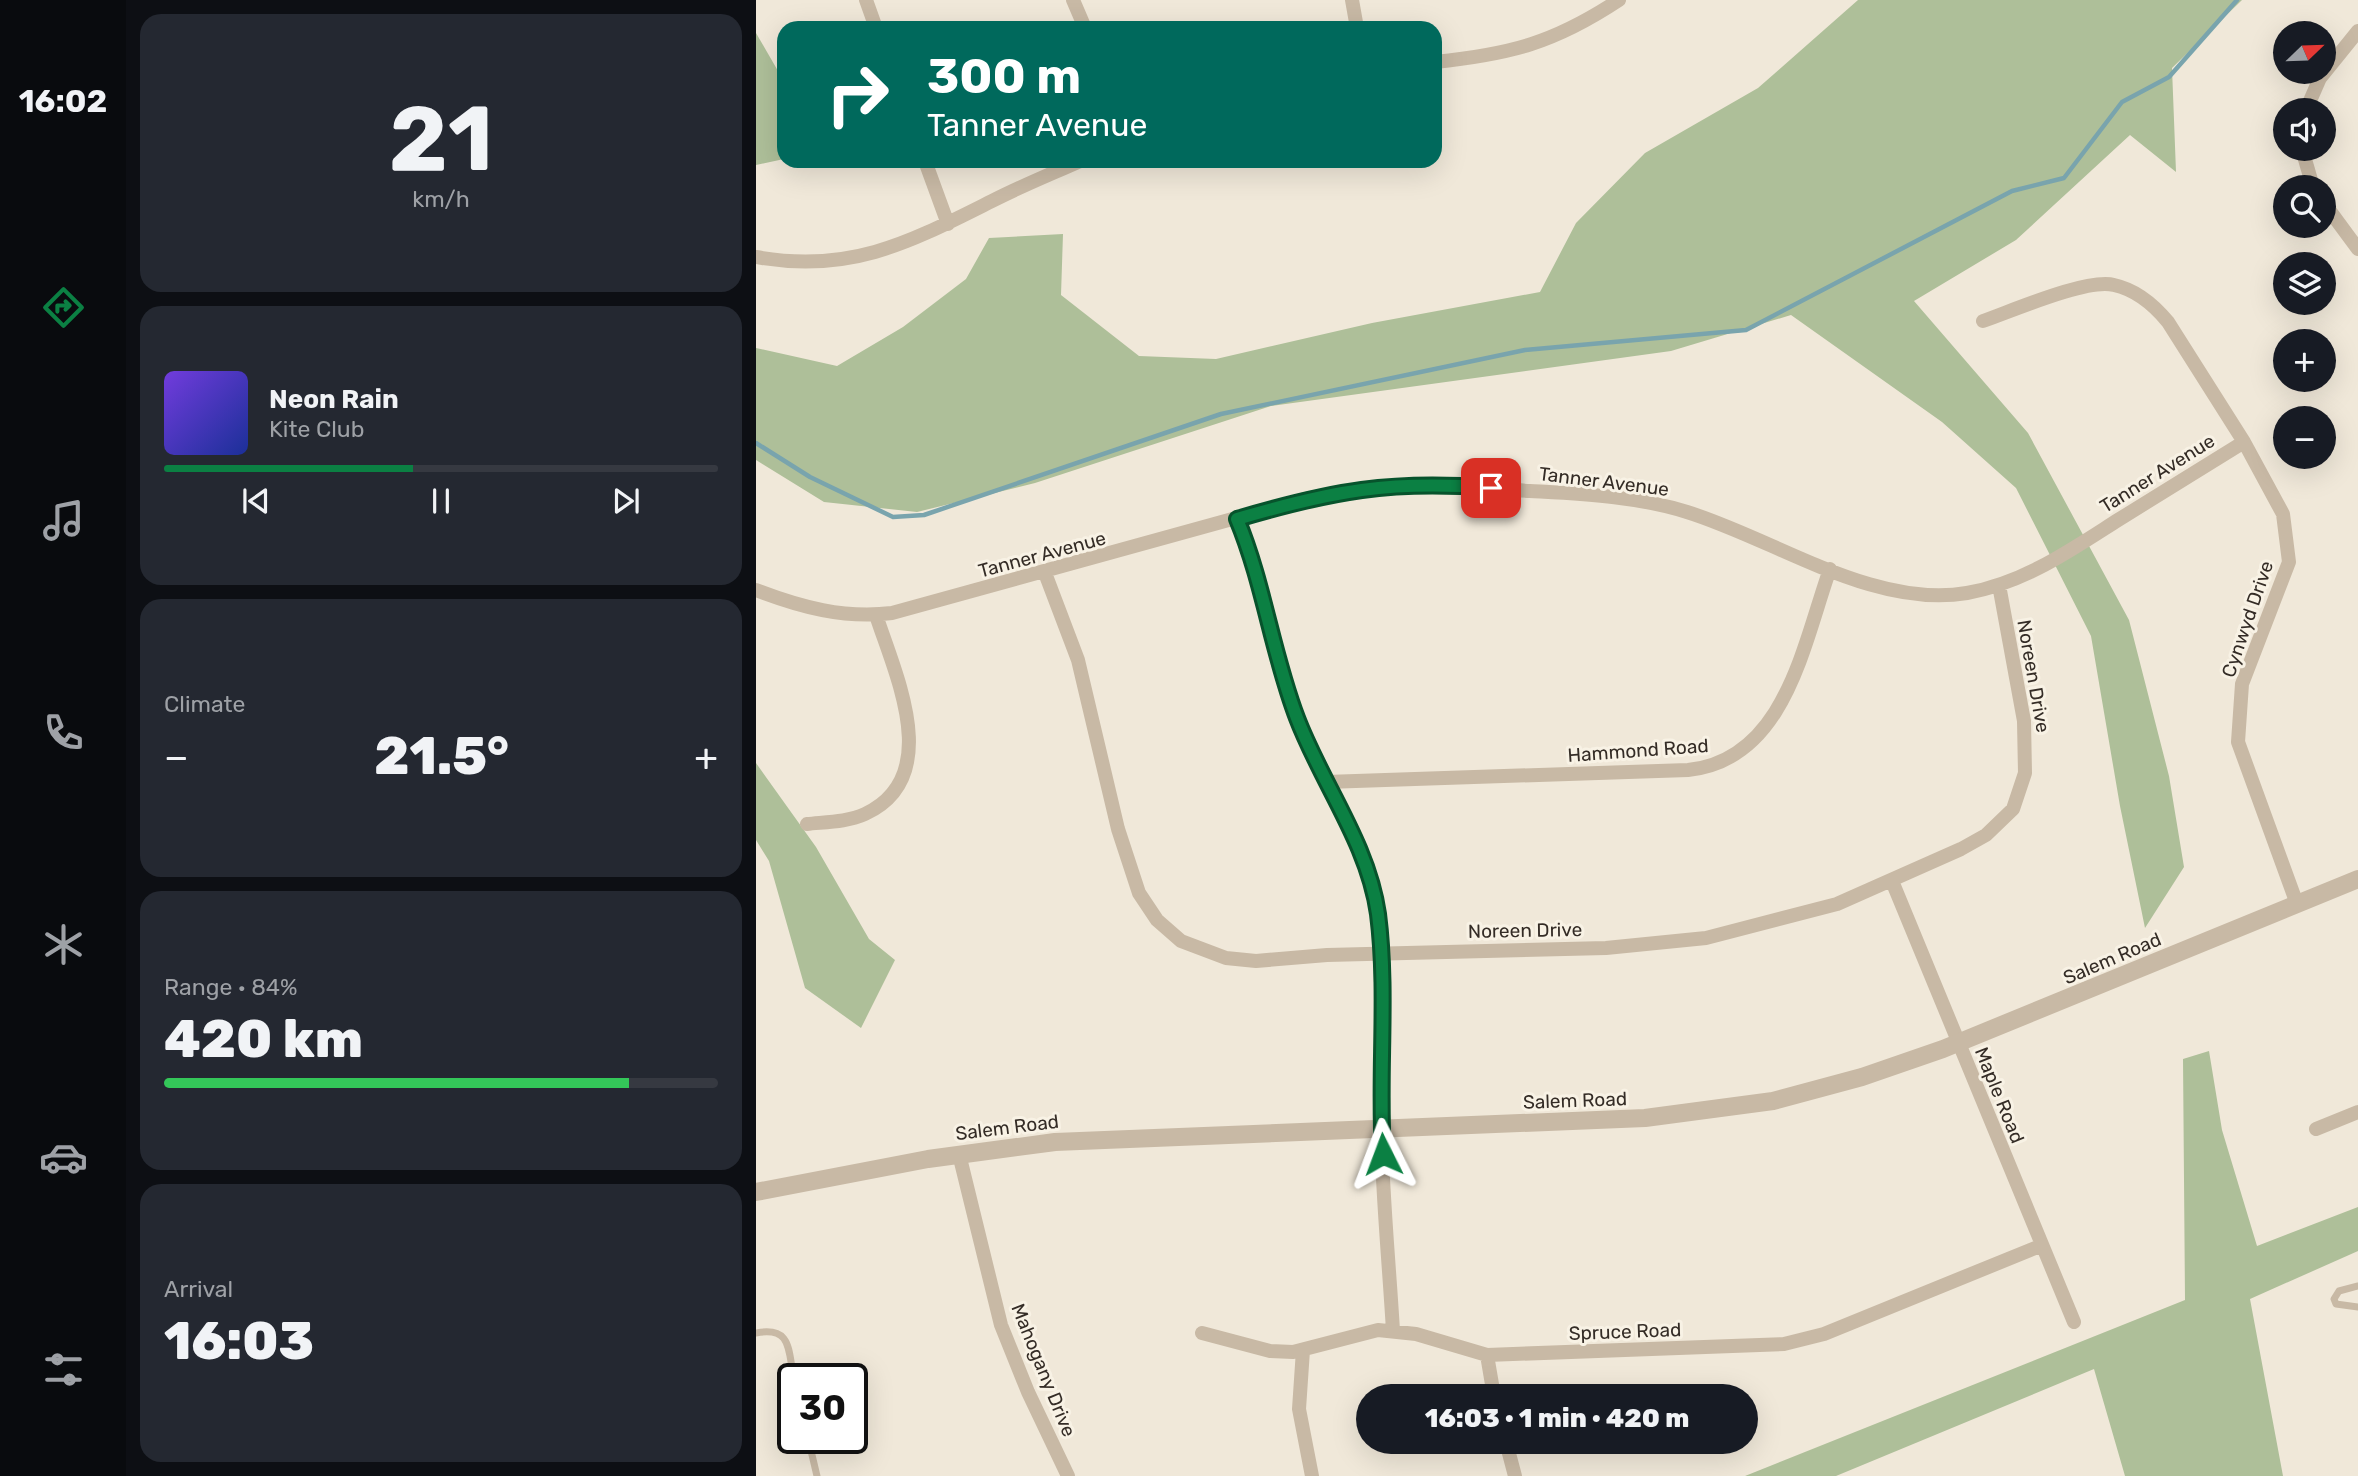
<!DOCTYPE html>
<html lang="en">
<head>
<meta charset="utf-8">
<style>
	:root { --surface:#171b24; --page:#242831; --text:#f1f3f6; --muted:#9ea1a6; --line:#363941; --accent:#0b8043 }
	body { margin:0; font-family:Rubik,sans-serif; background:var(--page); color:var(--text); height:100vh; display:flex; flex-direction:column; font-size:26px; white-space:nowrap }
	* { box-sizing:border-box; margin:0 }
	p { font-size:23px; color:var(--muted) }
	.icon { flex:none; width:38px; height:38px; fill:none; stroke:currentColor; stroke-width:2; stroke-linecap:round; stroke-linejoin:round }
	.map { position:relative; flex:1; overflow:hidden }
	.drawer { display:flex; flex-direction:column; gap:14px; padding:14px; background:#0d0f14; width:630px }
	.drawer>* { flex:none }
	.hud { position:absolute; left:21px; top:21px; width:665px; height:147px; border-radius:21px; box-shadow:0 7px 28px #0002; background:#00695c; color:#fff; overflow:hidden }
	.needle { width:46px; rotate:67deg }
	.buttons { position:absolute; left:1517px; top:21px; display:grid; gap:14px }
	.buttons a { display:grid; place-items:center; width:63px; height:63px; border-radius:50%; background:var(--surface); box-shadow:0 7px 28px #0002; font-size:35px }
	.speed { position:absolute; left:21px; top:1363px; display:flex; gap:14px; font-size:35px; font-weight:700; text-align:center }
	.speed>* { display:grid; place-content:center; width:91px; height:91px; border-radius:50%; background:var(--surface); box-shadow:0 7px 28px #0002; line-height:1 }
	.speed .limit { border:4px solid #111; border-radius:10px; background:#fff; color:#111 }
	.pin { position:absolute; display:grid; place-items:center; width:60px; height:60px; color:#fff; margin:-30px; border-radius:14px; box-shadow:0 4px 10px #0006 }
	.me { position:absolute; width:77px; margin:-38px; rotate:357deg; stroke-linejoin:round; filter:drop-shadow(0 0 5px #0008) }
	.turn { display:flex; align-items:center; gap:24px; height:147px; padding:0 35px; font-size:32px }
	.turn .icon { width:91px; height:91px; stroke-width:2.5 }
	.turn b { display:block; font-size:49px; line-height:60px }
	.big { font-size:52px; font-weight:800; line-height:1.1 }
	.drawer .card { flex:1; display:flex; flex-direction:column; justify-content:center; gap:10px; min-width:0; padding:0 24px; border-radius:21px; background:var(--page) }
	.drawer .dial { align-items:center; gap:0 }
	.dial b { font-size:91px; line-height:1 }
	.song { display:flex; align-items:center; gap:21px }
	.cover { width:84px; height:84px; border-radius:10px; background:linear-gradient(135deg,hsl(260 70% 55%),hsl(230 70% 35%)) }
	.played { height:7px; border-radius:4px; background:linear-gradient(90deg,var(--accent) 45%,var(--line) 45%) }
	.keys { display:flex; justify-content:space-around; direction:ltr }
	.heat { display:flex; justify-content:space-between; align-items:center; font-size:38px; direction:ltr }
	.charge { height:10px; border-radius:5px; background:linear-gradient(90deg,#34c759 84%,var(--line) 0) }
	.trip { position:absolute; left:600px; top:1384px; width:402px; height:70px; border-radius:35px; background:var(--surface); box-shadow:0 7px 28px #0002; font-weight:800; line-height:70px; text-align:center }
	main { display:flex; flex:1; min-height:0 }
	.dock { display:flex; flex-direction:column; width:126px; justify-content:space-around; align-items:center; background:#090b0e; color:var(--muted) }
	.dock .icon { width:49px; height:49px }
	.dock .active { color:var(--accent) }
	.dock b { font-size:32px; color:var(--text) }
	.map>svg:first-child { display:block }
	.green { fill:#aebf99 }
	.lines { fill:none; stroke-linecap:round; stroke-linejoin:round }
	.stream { stroke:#79a4ad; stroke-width:4.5 }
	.service { stroke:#c8b9a5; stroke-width:7 }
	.minor { stroke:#c8b9a5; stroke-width:14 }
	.tertiary { stroke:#c8b9a5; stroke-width:18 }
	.route-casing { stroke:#07532c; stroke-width:18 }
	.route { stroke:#0b8043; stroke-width:12 }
	.labels { text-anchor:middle; stroke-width:6; stroke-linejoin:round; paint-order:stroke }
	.street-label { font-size:19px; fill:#342c26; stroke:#f8f2e5 }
</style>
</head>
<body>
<main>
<nav class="dock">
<b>16:02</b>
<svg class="icon active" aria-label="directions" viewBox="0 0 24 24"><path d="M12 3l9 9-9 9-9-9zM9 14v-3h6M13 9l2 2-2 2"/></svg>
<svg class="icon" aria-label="music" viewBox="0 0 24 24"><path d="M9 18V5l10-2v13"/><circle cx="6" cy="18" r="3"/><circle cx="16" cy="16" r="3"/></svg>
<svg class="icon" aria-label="phone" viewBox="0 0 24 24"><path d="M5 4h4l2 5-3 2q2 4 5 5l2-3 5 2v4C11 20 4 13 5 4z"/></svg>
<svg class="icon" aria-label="climate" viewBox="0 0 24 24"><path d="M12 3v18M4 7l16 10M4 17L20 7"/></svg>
<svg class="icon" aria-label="car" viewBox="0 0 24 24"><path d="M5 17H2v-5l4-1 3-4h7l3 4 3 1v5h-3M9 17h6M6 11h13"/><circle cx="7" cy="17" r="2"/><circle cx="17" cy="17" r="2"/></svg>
<svg class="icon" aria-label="filters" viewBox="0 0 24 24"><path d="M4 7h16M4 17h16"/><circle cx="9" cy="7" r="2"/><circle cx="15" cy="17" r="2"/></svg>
</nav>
<section class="drawer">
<div class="card dial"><b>21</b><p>km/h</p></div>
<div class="card">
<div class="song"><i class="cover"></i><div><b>Neon Rain</b><p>Kite Club</p></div></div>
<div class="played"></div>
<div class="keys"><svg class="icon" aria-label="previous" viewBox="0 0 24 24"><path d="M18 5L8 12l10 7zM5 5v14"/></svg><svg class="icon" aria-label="pause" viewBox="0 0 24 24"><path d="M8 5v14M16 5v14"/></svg><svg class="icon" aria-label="next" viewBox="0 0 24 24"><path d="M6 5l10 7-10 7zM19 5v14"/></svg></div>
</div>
<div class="card"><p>Climate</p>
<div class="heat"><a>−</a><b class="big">21.5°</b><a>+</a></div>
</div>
<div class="card"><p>Range · 84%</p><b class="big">420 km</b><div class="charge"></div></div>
<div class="card"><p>Arrival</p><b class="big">16:03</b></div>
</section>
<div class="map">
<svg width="1602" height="1476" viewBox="0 0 1602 1476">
	<rect width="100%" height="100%" fill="#f0e8d9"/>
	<path class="green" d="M 1102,0 L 1486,0 L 1416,68 L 1420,172 L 1374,135 L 1260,240 L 1158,301 L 1272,433 L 1373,620 L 1413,776 L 1428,867 L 1389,928 L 1364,806 L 1335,636 L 1260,488 L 1186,422 L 1035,315 L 915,351 L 515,406 L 279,483 L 161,512 L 68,502 L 0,460 L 0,348 L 81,366 L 147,327 L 210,279 L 233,238 L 307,234 L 305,295 L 383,356 L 460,359 L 616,323 L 784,292 L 820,223 L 889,153 L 1002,88 Z
		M 0,33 L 22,71 L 28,111 L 28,159 L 0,165 Z
		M 0,763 L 60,847 L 113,939 L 139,960 L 105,1028 L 49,988 L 13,861 L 0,840 Z
		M 1453,1051 L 1466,1130 L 1501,1246 L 1602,1207 L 1602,1251 L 1494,1299 L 1527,1476 L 1369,1476 L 1338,1369 L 1080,1476 L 989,1476 L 1429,1300 L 1427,1059 Z"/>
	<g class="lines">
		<path class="stream" d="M 0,443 L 54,477 L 137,517 L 168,515 L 465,414 L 769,350 L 990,330 L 1256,191 L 1308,178 L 1366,102 L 1413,77 L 1481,0"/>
		<path class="service" d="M 1602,1286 L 1583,1291 L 1578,1299 L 1580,1304 L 1602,1307
			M 0,1333 C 36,1326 32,1350 38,1379
			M 52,1438 L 61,1476"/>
		<path class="minor" d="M 110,0 L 120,28
			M 317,0 L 329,28
			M 596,0 L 601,28
			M 679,62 C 755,54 798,43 863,0
			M 1550,110 L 1564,78 L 1602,31
			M 1546,149 L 1557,187
			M 169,161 L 192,224
			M 1568,203 L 1602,249
			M 0,257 C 95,274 154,242 236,201 C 265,186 295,174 324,161
			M 1227,321 C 1256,311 1331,278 1358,285 C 1381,290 1398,305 1412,322 L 1488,442 L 1527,514 L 1533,562 L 1486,684 L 1482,742 L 1541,904
			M 481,519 C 508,583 516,652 541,717 C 566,783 610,841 621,912 C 632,981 625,1055 625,1124 C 626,1193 633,1262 637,1331
			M 289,573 L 322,660 L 362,829 L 383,893 L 401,920 L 425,941 L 470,958 L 500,961 L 571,955 L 850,948 L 950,938 L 1081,904 L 1205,849 L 1230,835 L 1257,809 L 1269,773 L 1268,721 L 1243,585
			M 0,590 C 44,607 88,619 136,613 L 549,499 C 633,481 690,486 774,491 C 827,494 880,496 931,512 C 1019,539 1117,609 1211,593 C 1268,583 1315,550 1362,520 C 1404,494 1446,468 1488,442
			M 570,782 L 932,770 C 1029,760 1047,645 1074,569
			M 51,824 C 69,822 92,822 109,814 C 189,777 139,674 120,615
			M 1136,881 L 1318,1322
			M 1560,1129 L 1602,1112
			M 203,1154 L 245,1325 L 272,1392 L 312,1476
			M 446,1333 L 514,1351 L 537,1352 L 622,1330 L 660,1334 L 731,1355 L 1028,1344 L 1068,1334 L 1284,1246
			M 547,1350 L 543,1409 L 556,1476
			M 731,1355 L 738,1396
			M 750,1442 L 759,1476"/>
		<path class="tertiary" d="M 0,1192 L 172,1159 L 299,1142 L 889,1118 L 1017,1101 L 1106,1077 L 1187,1049 L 1602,879"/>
	</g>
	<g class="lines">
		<defs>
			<path id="route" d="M 627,1154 C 622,1075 632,993 622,914 C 612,843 566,784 541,718 C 516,653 508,584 481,519 C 576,491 634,480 735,488"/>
		</defs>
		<use href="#route" class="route-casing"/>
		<use href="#route" class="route"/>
	</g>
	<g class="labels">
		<g class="street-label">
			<text transform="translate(1401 473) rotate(-32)" y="7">Tanner Avenue</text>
			<text transform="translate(848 481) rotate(7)" y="7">Tanner Avenue</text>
			<text transform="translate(286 554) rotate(-15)" y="7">Tanner Avenue</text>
			<text transform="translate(1491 619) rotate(-71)" y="7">Cynwyd Drive</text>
			<text transform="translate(1278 676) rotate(80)" y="7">Noreen Drive</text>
			<text transform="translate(882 750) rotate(-4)" y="7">Hammond Road</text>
			<text transform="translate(769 930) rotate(-1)" y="7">Noreen Drive</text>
			<text transform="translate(1356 958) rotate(-23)" y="7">Salem Road</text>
			<text transform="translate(1244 1095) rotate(68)" y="7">Maple Road</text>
			<text transform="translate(819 1100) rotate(-2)" y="7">Salem Road</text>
			<text transform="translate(251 1127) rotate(-7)" y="7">Salem Road</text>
			<text transform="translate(869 1331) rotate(-2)" y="7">Spruce Road</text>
			<text transform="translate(288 1370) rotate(68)" y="7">Mahogany Drive</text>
		</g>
	</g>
</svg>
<div class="buttons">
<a><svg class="needle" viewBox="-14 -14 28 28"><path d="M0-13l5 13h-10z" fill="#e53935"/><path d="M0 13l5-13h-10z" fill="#9ea1a6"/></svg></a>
<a><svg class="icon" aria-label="sound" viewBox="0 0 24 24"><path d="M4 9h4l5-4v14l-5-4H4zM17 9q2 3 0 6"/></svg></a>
<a><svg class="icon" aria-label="search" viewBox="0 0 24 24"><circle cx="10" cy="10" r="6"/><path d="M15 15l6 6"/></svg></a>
<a><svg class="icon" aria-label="layers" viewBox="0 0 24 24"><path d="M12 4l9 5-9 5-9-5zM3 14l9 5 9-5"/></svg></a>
<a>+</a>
<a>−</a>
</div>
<div class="speed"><div class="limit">30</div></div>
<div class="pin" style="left:735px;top:488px;background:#d93025"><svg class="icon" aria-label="arrive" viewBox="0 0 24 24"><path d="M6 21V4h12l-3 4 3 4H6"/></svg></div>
<svg class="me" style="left:627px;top:1154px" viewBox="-20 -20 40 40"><path d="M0-17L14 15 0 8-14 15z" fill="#0b8043" stroke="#fff" stroke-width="4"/></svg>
<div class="trip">16:03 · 1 min · 420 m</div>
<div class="hud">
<div class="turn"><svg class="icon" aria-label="right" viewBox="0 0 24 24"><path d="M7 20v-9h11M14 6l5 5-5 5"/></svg><div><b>300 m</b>Tanner Avenue</div></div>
</div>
</div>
</main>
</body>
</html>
